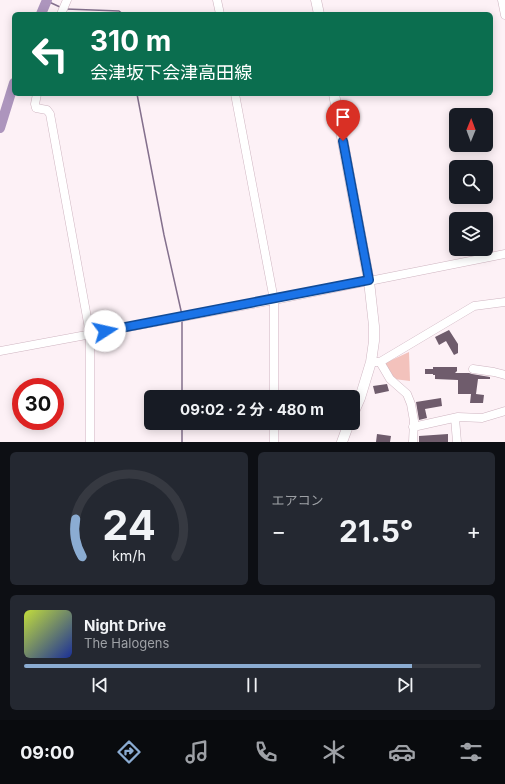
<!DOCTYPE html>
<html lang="ja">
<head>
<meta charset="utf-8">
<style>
	:root { --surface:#171b24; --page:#242831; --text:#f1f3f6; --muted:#9ea1a6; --line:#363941; --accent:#8bacd2 }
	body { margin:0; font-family:Inter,"Noto Sans JP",sans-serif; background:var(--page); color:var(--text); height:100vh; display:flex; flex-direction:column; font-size:15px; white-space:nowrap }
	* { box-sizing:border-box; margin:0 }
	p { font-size:13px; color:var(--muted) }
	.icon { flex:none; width:22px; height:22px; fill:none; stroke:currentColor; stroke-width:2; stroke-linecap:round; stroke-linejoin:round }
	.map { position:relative; height:442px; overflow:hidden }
	.drawer { display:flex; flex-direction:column; gap:10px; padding:10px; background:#0d0f14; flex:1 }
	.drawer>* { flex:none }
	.guide { position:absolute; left:12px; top:12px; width:481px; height:84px; border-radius:6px; box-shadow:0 2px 10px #0003; background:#0b6e4f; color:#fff; overflow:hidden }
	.needle { width:26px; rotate:1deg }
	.tools { position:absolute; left:449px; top:108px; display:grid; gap:8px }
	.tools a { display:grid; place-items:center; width:44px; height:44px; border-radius:6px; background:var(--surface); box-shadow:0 2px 10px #0003; font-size:20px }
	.speed { position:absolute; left:12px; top:378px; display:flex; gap:8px; font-size:20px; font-weight:700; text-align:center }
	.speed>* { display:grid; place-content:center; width:52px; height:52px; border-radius:50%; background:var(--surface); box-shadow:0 2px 10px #0003; line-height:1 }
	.speed .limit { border:6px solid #d22; background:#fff; color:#111 }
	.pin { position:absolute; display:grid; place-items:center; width:34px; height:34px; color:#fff; margin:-41px -17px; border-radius:50% 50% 50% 0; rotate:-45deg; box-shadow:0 0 4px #0007 }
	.pin .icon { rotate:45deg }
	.me { position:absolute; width:44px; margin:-22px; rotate:80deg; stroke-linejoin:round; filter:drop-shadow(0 0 3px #0008) }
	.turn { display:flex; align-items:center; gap:14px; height:84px; padding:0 12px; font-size:18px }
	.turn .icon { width:52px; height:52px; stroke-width:2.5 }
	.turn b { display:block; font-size:28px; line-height:34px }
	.big { font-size:30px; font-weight:700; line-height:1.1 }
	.drawer .widget { flex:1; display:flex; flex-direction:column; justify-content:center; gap:6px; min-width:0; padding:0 14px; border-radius:6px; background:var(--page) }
	.drawer .dial { align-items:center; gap:0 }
	.dial svg { height:104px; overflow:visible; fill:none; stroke:var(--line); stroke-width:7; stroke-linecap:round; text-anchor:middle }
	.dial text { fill:var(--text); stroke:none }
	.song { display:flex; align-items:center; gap:12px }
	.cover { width:48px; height:48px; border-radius:6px; background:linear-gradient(135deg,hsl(70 70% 55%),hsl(230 70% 35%)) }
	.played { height:4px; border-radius:2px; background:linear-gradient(90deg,var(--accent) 85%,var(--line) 85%) }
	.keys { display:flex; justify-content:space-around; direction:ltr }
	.heat { display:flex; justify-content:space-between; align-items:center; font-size:22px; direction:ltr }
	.drawer .tiles { flex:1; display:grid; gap:10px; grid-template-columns:1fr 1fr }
	.widget:last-child { grid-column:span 2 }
	.trip { position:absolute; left:144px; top:390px; width:216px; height:40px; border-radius:6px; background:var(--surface); box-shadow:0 2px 10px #0003; font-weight:700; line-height:40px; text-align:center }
	.dock { display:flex; height:64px; justify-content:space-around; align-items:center; background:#090b0e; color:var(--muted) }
	.dock .icon { width:28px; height:28px }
	.dock .active { color:var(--accent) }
	.dock b { font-size:18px; color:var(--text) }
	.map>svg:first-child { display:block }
	.green { fill:#f3c2bc }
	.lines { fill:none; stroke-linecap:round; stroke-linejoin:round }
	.stream { stroke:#84708d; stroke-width:1.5 }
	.river { stroke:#ad95bd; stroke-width:10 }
	.building { fill:#6f5c6c }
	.minor-casing { stroke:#cfb5c1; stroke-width:9 }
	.major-casing { stroke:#cfb5c1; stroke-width:11 }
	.minor { stroke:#fff; stroke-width:8 }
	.major { stroke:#fff; stroke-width:10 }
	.route-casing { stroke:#114b97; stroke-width:10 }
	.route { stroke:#1a73e8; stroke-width:7 }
</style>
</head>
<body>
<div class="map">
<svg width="505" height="442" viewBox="0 0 505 442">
	<rect width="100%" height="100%" fill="#fdf1f6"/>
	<path class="green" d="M 409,352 L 410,381 L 394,379 L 383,364 Z"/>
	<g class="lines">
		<path class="stream" d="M 47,1 L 60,7
			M 66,9 L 119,11 L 123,14
			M 137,94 L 164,235 L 182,315
			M 182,321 L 182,397
			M 182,423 L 182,442"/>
		<path class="river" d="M 41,14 L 47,0
			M 0,128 L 14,83"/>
	</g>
	<path class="building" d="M 449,330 L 458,344 L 458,353 L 454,355 L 446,341 L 439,345 L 435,337 Z
		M 433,367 L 457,367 L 457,371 L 455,373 L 469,373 L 472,374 L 490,377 L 490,379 L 478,379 L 476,394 L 484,395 L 483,403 L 470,403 L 471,394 L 458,394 L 458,380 L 435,379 L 435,375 L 433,375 L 433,374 L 425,374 L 425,369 L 433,369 Z
		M 387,384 L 389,391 L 375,394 L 373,386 Z
		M 441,398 L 442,406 L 425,409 L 427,418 L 419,420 L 416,402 Z
		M 377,434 L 391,436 L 390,442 L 376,442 Z
		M 448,434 L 448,442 L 419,442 L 419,436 Z"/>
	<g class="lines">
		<defs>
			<path id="minor" d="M 217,0 L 220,14
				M 502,0 L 505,15
				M 61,14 L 67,0
				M 37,94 L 35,104 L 36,108 L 47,110 L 50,114 L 90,334 L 90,442
				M 235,94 L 274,300 L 274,397
				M 0,351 L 274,300 L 505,254
				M 371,362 L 380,362 L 474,306 L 505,302
				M 380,362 L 390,379 L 407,394 L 411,404 L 414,421 L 413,442
				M 473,369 L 494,372 L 505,375
				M 455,418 L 457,442
				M 274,423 L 274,442
				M 413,427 L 458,417 L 482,418 L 505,411"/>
			<path id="major" d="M 316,0 L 319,14
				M 334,94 L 369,281 L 374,326 L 374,341 L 371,362 L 360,398 L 353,414
				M 342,442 L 349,423"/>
		</defs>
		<use href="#minor" class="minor-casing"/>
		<use href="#major" class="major-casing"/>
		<use href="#minor" class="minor"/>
		<use href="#major" class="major"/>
	</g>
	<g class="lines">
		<defs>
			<path id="route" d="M 105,331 L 369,280 L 343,141"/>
		</defs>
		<use href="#route" class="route-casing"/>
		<use href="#route" class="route"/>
	</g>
</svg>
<div class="tools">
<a><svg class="needle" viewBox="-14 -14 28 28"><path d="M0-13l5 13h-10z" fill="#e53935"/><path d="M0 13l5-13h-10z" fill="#9ea1a6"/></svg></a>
<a><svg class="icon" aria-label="search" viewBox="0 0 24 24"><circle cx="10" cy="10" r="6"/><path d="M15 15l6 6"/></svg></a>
<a><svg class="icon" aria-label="layers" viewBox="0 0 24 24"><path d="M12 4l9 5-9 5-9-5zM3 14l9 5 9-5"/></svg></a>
</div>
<div class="speed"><div class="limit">30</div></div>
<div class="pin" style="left:343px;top:141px;background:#d93025"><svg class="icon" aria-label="arrive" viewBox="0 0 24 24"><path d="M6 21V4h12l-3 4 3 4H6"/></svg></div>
<svg class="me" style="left:105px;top:331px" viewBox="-20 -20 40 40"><circle r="19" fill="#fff"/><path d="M0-13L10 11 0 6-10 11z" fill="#1a73e8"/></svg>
<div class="trip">09:02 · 2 分 · 480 m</div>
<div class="guide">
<div class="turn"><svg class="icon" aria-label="left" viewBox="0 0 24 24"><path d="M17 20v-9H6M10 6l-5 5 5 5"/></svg><div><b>310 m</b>会津坂下会津高田線</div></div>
</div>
</div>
<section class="drawer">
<div class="tiles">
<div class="widget dial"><svg viewBox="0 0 100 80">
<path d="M14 69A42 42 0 1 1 86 69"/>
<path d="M14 69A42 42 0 0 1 9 40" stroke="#8bacd2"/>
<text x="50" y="56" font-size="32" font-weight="700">24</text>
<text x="50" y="72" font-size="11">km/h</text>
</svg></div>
<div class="widget"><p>エアコン</p>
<div class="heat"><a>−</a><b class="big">21.5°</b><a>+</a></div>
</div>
<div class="widget">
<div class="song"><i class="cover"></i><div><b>Night Drive</b><p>The Halogens</p></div></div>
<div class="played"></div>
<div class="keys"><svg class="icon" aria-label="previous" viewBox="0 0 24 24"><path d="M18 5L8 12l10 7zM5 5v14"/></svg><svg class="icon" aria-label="pause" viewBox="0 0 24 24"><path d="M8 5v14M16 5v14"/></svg><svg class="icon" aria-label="next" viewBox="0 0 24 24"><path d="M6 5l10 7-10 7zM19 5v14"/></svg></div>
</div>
</div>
</section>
<nav class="dock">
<b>09:00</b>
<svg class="icon active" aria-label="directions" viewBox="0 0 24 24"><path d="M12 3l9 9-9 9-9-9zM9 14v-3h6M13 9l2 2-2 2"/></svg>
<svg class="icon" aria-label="music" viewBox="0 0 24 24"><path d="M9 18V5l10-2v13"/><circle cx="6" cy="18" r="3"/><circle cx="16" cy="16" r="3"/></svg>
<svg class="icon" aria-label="phone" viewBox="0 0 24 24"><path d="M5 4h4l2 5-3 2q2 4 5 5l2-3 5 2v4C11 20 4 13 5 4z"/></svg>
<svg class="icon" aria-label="climate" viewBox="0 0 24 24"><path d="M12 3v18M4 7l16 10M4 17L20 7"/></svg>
<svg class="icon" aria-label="car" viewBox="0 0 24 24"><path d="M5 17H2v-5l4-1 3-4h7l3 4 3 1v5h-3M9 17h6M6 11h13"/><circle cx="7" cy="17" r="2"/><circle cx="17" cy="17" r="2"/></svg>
<svg class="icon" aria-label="filters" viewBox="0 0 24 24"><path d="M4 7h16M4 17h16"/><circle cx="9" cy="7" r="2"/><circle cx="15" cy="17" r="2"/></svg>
</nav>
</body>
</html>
